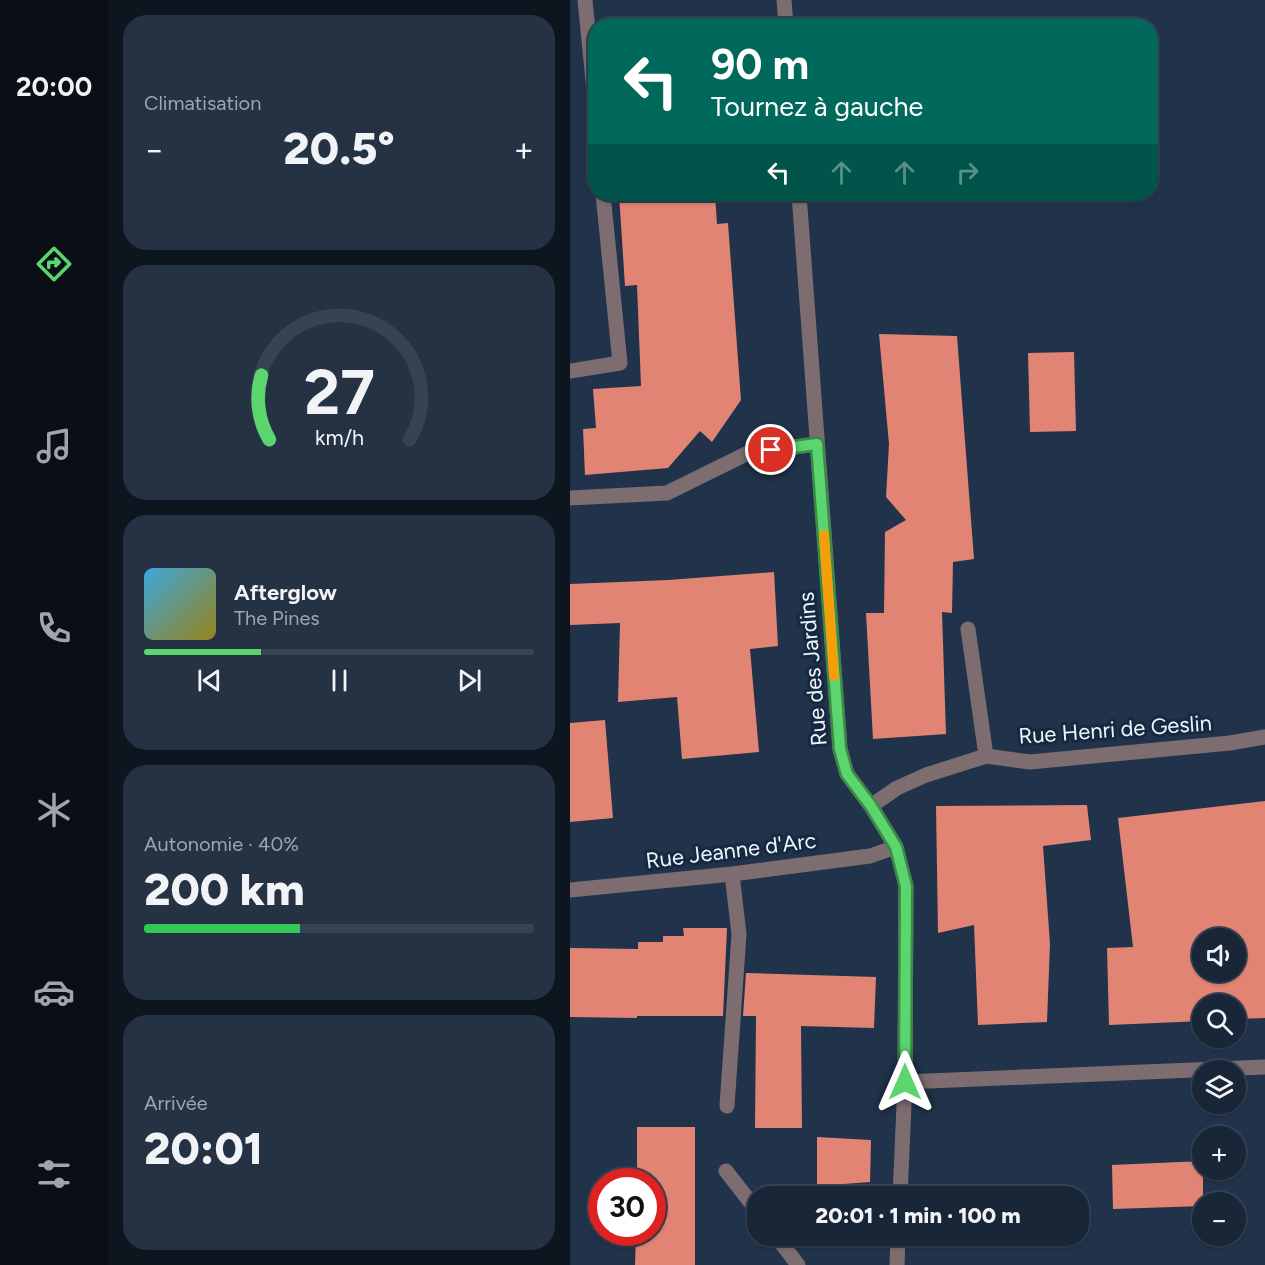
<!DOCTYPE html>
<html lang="fr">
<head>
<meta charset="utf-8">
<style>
	:root { --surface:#182638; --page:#253243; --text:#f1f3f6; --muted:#9fa5ae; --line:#364353; --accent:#5bd56e }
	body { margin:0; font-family:Figtree,sans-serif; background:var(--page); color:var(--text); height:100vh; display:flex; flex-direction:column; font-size:22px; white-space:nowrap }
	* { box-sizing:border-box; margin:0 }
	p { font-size:20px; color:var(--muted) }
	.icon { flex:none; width:33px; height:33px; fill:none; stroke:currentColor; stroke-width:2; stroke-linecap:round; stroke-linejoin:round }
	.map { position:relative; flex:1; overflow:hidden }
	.drawer { display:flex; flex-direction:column; gap:15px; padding:15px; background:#0d151f; width:462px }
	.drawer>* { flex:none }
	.guide { position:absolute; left:18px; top:18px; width:570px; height:183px; border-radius:24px; box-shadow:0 2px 4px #0004,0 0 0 2px var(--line); background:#00695c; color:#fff; overflow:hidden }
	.tools { position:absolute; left:622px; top:928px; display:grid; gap:12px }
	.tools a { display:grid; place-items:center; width:54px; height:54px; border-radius:50%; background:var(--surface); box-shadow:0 2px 4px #0004,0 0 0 2px var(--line); font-size:30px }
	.speed { position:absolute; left:18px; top:1168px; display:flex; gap:12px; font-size:30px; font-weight:700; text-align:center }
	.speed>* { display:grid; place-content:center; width:78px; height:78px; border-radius:50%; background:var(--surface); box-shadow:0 2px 4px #0004,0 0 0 2px var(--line); line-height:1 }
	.speed .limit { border:9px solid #d22; background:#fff; color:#111 }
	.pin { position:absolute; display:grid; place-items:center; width:51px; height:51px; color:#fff; margin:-26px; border:3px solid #fff; border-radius:50%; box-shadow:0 2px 6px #0007 }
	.me { position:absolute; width:66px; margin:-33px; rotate:0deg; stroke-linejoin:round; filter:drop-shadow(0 0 4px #0008) }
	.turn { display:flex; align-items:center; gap:21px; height:126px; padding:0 24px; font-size:27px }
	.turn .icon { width:78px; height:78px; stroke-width:2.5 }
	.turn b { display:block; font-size:42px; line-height:51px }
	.lanes { display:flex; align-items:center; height:57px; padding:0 24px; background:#0003; justify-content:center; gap:30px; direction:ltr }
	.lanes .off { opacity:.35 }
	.big { font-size:45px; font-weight:800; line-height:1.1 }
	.drawer .card { flex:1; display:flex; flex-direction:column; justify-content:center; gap:9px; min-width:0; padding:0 21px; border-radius:24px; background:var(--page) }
	.drawer .dial { align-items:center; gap:0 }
	.dial svg { height:156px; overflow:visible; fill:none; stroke:var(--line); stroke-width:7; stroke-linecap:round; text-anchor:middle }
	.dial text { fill:var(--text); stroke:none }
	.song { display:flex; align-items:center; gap:18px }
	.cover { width:72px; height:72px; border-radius:9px; background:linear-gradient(135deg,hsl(200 70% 55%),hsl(50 70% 35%)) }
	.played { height:6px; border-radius:3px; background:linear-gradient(90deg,var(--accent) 30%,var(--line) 30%) }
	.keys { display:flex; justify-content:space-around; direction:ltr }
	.heat { display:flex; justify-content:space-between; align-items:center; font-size:33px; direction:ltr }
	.charge { height:9px; border-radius:4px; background:linear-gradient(90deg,#34c759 40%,var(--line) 0) }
	.trip { position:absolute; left:177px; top:1186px; width:342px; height:60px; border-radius:24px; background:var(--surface); box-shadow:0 2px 4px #0004,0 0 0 2px var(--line); font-weight:800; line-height:60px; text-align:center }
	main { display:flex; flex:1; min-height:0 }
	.tabs { display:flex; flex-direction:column; width:108px; justify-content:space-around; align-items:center; background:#0a0f16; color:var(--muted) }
	.tabs .icon { width:42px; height:42px }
	.tabs .current { color:var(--accent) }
	.tabs b { font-size:27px; color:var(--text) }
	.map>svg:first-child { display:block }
	.building { fill:#e28474; fill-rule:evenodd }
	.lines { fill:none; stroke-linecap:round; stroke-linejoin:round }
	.minor { stroke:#7d6d70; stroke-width:15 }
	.route-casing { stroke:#3b8a48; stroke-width:15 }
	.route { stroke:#5bd56e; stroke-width:10 }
	.slow { stroke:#f59e0b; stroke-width:10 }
	.labels { text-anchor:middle; stroke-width:6; stroke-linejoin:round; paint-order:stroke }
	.street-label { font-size:22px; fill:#eef5fe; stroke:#16293f }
</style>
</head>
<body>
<main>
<nav class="tabs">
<b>20:00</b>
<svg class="icon current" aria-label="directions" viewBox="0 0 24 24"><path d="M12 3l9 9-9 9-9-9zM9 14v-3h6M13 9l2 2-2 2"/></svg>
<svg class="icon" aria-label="music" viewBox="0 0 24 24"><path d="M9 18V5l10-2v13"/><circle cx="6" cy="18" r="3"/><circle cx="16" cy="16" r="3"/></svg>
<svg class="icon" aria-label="phone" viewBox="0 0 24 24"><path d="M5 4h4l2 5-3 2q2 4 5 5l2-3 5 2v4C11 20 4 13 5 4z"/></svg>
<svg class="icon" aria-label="climate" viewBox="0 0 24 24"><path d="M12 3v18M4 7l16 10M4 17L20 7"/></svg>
<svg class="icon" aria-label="car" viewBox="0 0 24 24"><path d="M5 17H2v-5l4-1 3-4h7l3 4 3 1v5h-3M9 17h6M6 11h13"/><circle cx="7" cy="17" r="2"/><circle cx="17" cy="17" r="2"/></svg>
<svg class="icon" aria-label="filters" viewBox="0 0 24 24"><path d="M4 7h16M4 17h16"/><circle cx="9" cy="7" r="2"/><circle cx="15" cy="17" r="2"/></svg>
</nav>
<section class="drawer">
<div class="card"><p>Climatisation</p>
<div class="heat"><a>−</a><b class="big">20.5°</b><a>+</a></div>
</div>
<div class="card dial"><svg viewBox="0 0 100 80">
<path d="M14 69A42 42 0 1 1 86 69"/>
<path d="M14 69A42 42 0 0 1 10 36" stroke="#5bd56e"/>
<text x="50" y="56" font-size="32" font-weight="700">27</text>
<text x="50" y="72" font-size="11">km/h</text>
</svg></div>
<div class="card">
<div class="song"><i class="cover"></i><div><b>Afterglow</b><p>The Pines</p></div></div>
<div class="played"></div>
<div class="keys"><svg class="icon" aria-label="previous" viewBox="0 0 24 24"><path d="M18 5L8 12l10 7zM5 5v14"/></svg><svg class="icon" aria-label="pause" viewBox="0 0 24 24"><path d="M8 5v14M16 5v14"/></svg><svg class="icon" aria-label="next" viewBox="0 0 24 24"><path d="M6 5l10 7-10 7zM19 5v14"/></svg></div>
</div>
<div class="card"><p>Autonomie · 40%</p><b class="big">200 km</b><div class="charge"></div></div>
<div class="card"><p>Arrivée</p><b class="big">20:01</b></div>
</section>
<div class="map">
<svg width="695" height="1265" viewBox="0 0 695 1265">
	<rect width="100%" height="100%" fill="#20334a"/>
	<path class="building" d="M 49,194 L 145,194 L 147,224 L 158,223 L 171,400 L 142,442 L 130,431 L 98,468 L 15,475 L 13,429 L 26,428 L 23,389 L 71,386 L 67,285 L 55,286 Z
		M 309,334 L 387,336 L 404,559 L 383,562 L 382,613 L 372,612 L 376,734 L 303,739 L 296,613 L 314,613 L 315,532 L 336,520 L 316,497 L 319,444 Z
		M 504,352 L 506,431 L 460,432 L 458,353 Z
		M 204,572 L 208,646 L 180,649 L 189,752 L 112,759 L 107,697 L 48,702 L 50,623 L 0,625 L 0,584 L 98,580 Z
		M 35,720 L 43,818 L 0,822 L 0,723 Z
		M 695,801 L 695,1018 L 666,1019 L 666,1005 L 633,1005 L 633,1021 L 539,1025 L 537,948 L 563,947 L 548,818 ZM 633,939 L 666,939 L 666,972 L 633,972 Z
		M 517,805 L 521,840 L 473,846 L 480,944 L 477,1022 L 408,1025 L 404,925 L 368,933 L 366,806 Z
		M 113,928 L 157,928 L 153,1016 L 67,1016 L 67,1018 L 0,1017 L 0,948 L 68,949 L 68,942 L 93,942 L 93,936 L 114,936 Z
		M 176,973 L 306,977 L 304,1028 L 231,1026 L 232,1128 L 185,1128 L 186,1016 L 173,1016 Z
		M 67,1127 L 125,1127 L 125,1265 L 65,1265 L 66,1233 L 82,1233 L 82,1182 L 67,1182 Z
		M 247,1137 L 301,1140 L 300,1182 L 247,1186 Z
		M 633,1161 L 633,1206 L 543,1209 L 542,1165 Z"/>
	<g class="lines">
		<path class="minor" d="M 15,0 L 26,111
			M 214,0 L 216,26
			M 229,194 L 270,749 L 277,774 L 301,806 L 326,847 L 336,886 L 335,1082 L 330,1197
			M 0,371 L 50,363 L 33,194
			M 0,498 L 97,493 L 178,453 L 247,444
			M 398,629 L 416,756
			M 301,806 L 327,788 L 356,775 L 416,756 L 460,762 L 660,743 L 695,737
			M 0,890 L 162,874 L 300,856 L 326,847
			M 335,1082 L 695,1067
			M 157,1106 L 169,934 L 162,874
			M 156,1171 L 188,1212
			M 206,1236 L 228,1265
			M 327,1265 L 328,1236"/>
	</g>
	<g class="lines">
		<defs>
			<path id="route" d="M 201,450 L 247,444 L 270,749 L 277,774 L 301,806 L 326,847 L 336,886 L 335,1082"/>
		</defs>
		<use href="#route" class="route-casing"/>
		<use href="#route" class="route"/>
		<path class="slow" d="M 254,535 L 264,676"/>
	</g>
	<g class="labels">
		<g class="street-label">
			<text transform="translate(242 669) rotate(-95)" y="8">Rue des Jardins</text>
			<text transform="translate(545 729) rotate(-4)" y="8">Rue Henri de Geslin</text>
			<text transform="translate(161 850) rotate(-7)" y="8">Rue Jeanne d'Arc</text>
		</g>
	</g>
</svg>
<div class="tools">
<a><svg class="icon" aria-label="sound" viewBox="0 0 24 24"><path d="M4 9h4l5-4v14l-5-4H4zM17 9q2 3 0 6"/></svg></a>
<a><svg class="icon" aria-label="search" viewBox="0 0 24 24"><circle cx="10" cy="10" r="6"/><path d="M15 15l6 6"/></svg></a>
<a><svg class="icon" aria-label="layers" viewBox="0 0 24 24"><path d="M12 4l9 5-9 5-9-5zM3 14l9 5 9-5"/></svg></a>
<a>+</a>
<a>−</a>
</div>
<div class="speed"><div class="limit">30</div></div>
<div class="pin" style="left:201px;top:450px;background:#d93025"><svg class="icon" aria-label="arrive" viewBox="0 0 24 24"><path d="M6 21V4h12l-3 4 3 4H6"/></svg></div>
<svg class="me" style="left:335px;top:1082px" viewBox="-20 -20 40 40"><path d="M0-17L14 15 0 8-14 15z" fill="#5bd56e" stroke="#fff" stroke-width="4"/></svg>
<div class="trip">20:01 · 1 min · 100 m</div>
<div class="guide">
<div class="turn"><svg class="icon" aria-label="left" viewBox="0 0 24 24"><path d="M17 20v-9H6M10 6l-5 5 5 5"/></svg><div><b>90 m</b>Tournez à gauche</div></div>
<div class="lanes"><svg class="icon" aria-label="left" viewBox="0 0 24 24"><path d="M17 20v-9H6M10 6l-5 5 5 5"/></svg><svg class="icon off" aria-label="ahead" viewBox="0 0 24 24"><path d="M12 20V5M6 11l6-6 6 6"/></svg><svg class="icon off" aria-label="ahead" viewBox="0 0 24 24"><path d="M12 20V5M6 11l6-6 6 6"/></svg><svg class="icon off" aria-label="right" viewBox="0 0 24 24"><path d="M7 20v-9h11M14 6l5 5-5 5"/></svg></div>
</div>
</div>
</main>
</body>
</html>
